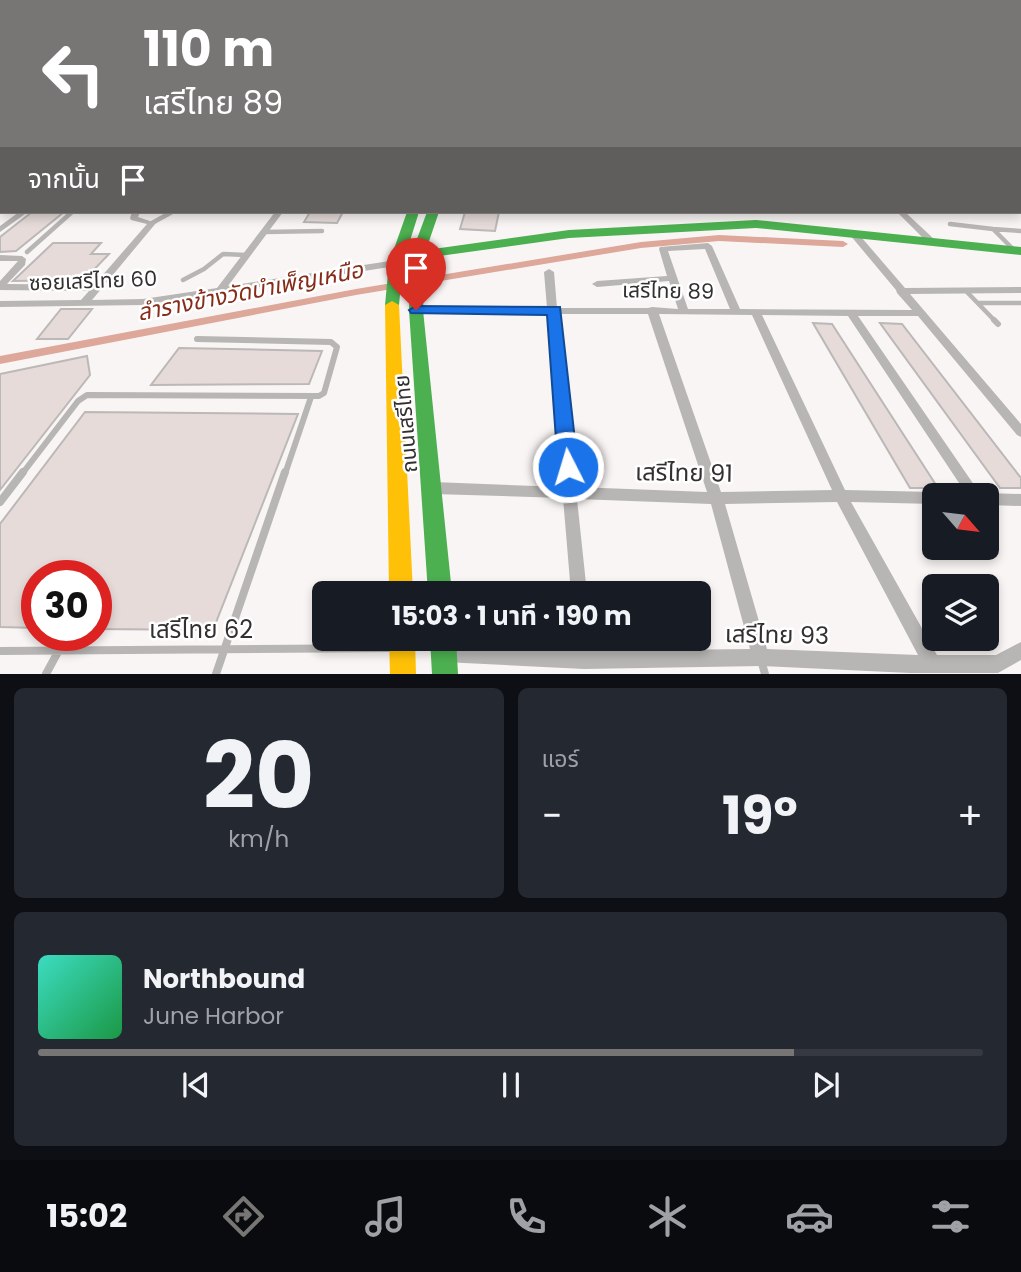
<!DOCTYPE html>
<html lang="th">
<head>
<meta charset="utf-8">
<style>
	:root { --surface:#171b24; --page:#242831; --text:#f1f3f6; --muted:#9ea1a6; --line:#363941; --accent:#787575 }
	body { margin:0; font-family:Poppins,"Noto Sans Thai",sans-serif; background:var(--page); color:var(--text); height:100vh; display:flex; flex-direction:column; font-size:26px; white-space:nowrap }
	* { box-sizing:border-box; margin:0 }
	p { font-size:23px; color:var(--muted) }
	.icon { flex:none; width:38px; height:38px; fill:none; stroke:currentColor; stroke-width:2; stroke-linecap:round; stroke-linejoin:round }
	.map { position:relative; height:674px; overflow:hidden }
	.details { display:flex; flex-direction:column; gap:14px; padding:14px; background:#0d0f14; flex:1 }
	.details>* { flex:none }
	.banner { position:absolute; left:0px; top:0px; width:1022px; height:214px; box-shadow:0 4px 10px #0003; background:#787575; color:#fff; overflow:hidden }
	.needle { width:46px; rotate:118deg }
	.tools { position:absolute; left:922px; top:483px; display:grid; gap:14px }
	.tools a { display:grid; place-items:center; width:77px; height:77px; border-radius:10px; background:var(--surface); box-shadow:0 4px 10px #0003; font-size:35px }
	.speed { position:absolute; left:21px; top:560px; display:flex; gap:14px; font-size:35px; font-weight:700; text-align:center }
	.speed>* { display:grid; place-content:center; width:91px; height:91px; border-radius:50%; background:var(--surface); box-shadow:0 4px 10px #0003; line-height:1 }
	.speed .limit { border:10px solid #d22; background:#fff; color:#111 }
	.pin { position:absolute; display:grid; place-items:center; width:60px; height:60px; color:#fff; margin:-72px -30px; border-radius:50% 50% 50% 0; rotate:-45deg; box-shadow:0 0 7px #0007 }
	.pin .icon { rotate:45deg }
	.me { position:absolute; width:77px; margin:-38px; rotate:355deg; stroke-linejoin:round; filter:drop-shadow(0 0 5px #0008) }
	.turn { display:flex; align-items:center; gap:24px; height:147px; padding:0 28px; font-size:32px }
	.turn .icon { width:91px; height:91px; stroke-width:2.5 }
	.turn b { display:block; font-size:49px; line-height:60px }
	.then { display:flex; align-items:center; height:66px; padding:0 28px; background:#0003; gap:14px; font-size:26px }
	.big { font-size:52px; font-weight:700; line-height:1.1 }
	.details .widget { flex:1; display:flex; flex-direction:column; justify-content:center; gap:10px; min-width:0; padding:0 24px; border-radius:10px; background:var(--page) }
	.details .dial { align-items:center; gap:0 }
	.dial b { font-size:91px; line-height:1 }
	.song { display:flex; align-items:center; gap:21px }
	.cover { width:84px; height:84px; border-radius:10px; background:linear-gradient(135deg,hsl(170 70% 55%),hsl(140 70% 35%)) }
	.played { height:7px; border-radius:4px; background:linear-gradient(90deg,var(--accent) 80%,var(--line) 80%) }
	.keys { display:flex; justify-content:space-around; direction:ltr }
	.heat { display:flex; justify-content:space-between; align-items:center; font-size:38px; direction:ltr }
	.details .tiles { flex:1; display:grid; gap:14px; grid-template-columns:1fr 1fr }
	.widget:last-child { grid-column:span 2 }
	.trip { position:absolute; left:312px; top:581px; width:399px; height:70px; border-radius:10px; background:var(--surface); box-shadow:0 4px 10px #0003; font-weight:700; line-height:70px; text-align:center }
	.tab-bar { display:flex; height:112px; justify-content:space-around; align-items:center; background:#090b0e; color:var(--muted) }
	.tab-bar .icon { width:49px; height:49px }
	.tab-bar .current { color:var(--accent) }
	.tab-bar b { font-size:32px; color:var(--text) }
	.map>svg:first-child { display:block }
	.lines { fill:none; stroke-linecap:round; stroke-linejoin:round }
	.canal { fill:#dda79a; fill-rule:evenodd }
	.building { fill:#e6dbd8; stroke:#bbb8b8; stroke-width:2 }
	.lane-far2 { stroke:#b8b6b5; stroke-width:4.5 }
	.lane-far1 { stroke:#b8b6b5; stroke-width:6 }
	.lane { stroke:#b8b6b5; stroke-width:8 }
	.street { fill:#b8b6b5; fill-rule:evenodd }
	.fast { fill:#4caf50; fill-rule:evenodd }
	.slow { fill:#ffc107; fill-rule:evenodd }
	.route { fill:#1a73e8; stroke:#114b97; stroke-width:2 }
	.labels { text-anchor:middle; stroke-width:5; stroke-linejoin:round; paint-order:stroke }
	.street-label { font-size:21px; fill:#333030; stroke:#fff }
	.water-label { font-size:23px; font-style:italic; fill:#862c19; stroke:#fff }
	.near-street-label { font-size:24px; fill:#333030; stroke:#fff }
</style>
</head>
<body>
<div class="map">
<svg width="1021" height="674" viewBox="0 0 1021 674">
	<rect width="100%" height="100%" fill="#f9f5f4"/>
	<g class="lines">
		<path class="canal" d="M 719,235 L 843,241 L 848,244 L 843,247 L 719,241 L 641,248 L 356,295 L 0,364 L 0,356 L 356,289 L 641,242 Z"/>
	</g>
	<path class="building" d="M 32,212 L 64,212 L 16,251 L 0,252 L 0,237 Z
		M 310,212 L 343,212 L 337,223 L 304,222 Z
		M 465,212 L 499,212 L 495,231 L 460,229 Z
		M 53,243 L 101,243 L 91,254 L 109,254 L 84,280 L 13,281 Z
		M 61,309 L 92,309 L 68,339 L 37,339 Z
		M 813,323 L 832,324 L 938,488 L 910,488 Z
		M 880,323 L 902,324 L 1021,478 L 1021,488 L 1000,488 Z
		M 179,348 L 322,351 L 309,384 L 151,385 Z
		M 87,356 L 90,375 L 0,490 L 0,374 Z
		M 85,412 L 298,414 L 213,630 L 96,629 L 96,576 L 37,576 L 37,628 L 0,627 L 0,524 Z"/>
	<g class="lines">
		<path class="lane-far2" d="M 152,223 L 172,212
			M 950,224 L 993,229
			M 264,232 L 322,231
			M 1013,249 L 993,229 L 1021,231
			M 27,252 L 72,212
			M 183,280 L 204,269 L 223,254 L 246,255
			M 966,291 L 996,322
			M 979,303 L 1021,303"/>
		<path class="lane-far1" d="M 994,320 L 998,324
			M 22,474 L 78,401 L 87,395 L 319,396 L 324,393 L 337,347 L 331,342 L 197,339
			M 285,474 L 311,397"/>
		<path class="lane" d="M 0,502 L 23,472
			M 0,651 L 396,648
			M 761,660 L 765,674
			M 46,674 L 59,650
			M 216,674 L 285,472"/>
		<path class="street" d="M 2,123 L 2,127 L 0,128 L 0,124 Z
			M 0,158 L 2,158 L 2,162 L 0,162 Z
			M 1020,167 L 1021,167 L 1021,172 L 1020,172 Z
			M 0,171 L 2,171 L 2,176 L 0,176 Z
			M 19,212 L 28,212 L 0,232 L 0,226 Z
			M 132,212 L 140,212 L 138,217 L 156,223 L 92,300 L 143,299 L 217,288 L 275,212 L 283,212 L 228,286 L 396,260 L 400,263 L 396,266 L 143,305 L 0,307 L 0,301 L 81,300 L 89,291 L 0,290 L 0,281 L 18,261 L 0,261 L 0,255 L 22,256 L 26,259 L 25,265 L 7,284 L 94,285 L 147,224 L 131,220 L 130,218 Z
			M 897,212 L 905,212 L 934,239 L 934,243 L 928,243 Z
			M 850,231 L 856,231 L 905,288 L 1021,287 L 1021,293 L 910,294 L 1021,424 L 1021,437 L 1017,435 L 918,316 L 858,316 L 981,495 L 967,495 L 848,316 L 762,315 L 845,490 L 934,492 L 939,494 L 940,495 L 934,495 L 934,504 L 851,502 L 937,655 L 996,655 L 1021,642 L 1021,660 L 998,673 L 910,673 L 761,666 L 584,669 L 444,662 L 438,659 L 435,653 L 438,647 L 444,644 L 575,651 L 575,639 L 591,639 L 592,651 L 750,649 L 711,504 L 577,499 L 587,593 L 571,593 L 563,498 L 433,494 L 428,492 L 426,488 L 428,484 L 433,482 L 562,487 L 548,314 L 416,313 L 412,312 L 411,310 L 412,308 L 547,308 L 544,272 L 549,269 L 554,272 L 557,308 L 648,308 L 652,307 L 678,309 L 669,281 L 597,287 L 592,284 L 597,281 L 667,276 L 659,249 L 660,247 L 708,243 L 712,246 L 740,309 L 912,310 L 897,293 L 896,290 L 850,235 ZM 705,249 L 730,309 L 688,309 L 668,251 ZM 558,314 L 648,314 L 707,492 L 576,487 ZM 659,314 L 752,315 L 832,490 L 721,492 ZM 837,502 L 918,655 L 767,649 L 725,504 Z
			M 987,493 L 1021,494 L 1021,506 L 987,505 L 987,495 L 982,495 Z"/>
		<path class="fast" d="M 407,212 L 419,212 L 403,263 L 399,305 L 392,309 L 385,305 L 389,263 Z
			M 427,212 L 439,212 L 426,250 L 569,230 L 756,220 L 1021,247 L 1021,255 L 756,228 L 569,238 L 425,258 L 423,310 L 452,593 L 428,593 L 409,310 L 411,255 Z
			M 430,639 L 456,639 L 458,674 L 432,674 Z"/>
		<path class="slow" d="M 392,301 L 399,305 L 413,593 L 389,593 L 385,305 Z
			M 389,639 L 415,639 L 416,674 L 390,674 Z"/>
	</g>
	<linearGradient id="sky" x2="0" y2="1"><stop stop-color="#a3afc9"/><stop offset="0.55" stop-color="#fcfafa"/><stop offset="1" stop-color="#fcfafa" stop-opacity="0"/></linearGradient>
	<rect width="1021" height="211" fill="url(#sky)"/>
	<path class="route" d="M 416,306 L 560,307 L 578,467 L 575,472 L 568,474 L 561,472 L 558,467 L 547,315 L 411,313 L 409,310 Z"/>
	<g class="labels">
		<g class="street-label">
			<text transform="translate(93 281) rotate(-2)" y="7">ซอยเสรีไทย 60</text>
			<text transform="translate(668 291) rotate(1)" y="7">เสรีไทย 89</text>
			<text transform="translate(406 424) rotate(-95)" y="7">ถนนเสรีไทย</text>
		</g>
		<g class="water-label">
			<text transform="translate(250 291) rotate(-11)" y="8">ลำรางข้างวัดบำเพ็ญเหนือ</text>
		</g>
		<g class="near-street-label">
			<text transform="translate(684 473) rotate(1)" y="8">เสรีไทย 91</text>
			<text x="201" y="638">เสรีไทย 62</text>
			<text transform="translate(777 635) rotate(1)" y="8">เสรีไทย 93</text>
		</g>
	</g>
</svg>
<div class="tools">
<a><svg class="needle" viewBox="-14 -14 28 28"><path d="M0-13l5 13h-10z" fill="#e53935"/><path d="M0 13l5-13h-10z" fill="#9ea1a6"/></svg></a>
<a><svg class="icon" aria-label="layers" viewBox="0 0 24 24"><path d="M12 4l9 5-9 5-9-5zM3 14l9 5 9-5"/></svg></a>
</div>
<div class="speed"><div class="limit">30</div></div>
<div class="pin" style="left:416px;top:310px;background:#d93025"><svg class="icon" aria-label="arrive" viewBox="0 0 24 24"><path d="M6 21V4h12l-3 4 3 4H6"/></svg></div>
<svg class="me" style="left:568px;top:467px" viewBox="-20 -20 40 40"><circle r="17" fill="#1a73e8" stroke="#fff" stroke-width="3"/><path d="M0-11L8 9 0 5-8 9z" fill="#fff"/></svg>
<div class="trip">15:03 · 1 นาที · 190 m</div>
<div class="banner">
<div class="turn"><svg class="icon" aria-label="left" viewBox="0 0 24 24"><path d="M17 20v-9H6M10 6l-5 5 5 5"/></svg><div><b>110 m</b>เสรีไทย 89</div></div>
<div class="then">จากนั้น<svg class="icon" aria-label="arrive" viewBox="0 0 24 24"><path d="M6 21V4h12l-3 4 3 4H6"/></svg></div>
</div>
</div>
<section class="details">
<div class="tiles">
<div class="widget dial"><b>20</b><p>km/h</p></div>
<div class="widget"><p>แอร์</p>
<div class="heat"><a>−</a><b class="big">19°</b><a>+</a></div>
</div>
<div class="widget">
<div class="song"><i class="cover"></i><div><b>Northbound</b><p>June Harbor</p></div></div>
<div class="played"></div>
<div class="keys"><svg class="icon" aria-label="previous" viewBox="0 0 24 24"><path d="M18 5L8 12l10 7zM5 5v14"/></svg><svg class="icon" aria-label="pause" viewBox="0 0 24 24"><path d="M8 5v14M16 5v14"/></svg><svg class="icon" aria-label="next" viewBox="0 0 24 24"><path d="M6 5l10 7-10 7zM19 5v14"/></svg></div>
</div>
</div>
</section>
<nav class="tab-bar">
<b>15:02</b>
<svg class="icon current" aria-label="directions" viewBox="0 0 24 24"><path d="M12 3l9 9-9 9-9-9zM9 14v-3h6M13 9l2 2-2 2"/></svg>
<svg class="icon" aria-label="music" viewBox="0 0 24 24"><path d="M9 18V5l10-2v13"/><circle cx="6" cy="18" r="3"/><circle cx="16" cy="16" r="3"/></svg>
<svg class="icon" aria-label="phone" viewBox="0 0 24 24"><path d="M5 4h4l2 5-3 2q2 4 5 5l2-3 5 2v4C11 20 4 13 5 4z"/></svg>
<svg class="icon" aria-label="climate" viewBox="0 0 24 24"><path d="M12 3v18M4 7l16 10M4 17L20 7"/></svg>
<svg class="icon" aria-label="car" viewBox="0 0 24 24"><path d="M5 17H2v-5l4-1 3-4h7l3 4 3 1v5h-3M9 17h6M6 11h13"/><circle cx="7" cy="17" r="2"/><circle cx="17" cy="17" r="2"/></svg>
<svg class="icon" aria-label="filters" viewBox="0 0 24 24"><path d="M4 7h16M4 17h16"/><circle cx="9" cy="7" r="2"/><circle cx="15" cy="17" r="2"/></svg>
</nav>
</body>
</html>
